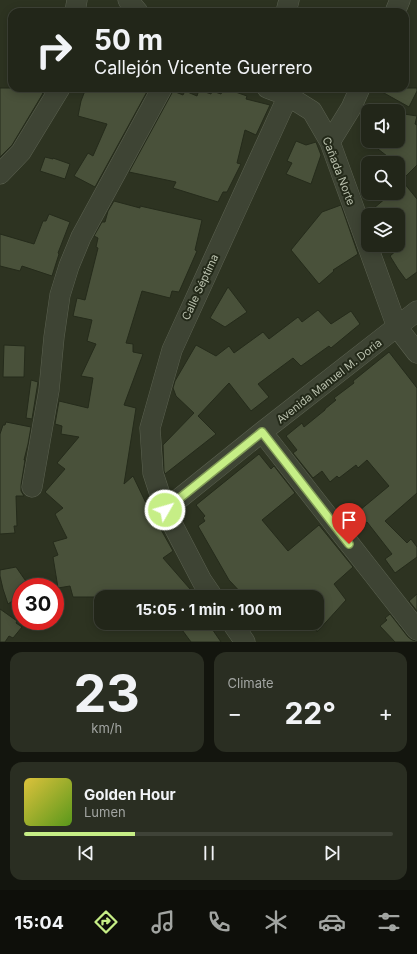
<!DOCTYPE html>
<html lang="en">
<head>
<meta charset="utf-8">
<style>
	:root { --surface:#222619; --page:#2a2e22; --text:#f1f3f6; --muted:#a2a5a2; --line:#3f4338; --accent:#c6ee86 }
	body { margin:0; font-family:Inter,sans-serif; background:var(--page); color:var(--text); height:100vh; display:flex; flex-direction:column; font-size:15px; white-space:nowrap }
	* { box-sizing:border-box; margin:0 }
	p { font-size:13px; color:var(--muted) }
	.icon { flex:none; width:22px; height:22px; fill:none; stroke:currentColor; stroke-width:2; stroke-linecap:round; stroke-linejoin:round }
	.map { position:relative; height:642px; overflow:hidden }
	.sheet { display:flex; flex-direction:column; gap:10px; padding:10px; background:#13150e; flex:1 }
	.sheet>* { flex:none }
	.banner { position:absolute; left:8px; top:8px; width:401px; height:84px; border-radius:12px; box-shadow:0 2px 10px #0003,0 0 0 1px var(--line); background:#222619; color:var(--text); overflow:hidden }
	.tools { position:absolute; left:361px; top:104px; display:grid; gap:8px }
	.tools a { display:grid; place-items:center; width:44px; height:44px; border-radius:8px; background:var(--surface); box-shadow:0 2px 10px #0003,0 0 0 1px var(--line); font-size:20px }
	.speed { position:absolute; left:12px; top:578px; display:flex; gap:8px; font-size:20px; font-weight:700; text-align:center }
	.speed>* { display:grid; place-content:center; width:52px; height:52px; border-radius:50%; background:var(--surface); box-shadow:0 2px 10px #0003,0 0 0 1px var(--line); line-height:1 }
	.speed .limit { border:6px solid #d22; background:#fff; color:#111 }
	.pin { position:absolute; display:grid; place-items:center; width:34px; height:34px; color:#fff; margin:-41px -17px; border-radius:50% 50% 50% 0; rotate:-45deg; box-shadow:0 0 4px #0007 }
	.pin .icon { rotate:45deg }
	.me { position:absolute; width:44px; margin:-22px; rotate:52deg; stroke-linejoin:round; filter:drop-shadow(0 0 3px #0008) }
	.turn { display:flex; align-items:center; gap:14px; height:84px; padding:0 20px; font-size:18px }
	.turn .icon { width:52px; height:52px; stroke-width:2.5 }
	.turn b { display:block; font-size:28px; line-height:34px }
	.big { font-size:30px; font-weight:700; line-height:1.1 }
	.sheet .card { flex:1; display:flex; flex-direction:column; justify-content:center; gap:6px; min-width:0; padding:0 14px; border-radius:12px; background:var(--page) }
	.sheet .dial { align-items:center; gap:0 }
	.dial b { font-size:52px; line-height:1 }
	.song { display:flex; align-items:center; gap:12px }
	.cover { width:48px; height:48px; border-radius:6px; background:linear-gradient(135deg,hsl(50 70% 55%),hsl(90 70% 35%)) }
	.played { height:4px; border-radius:2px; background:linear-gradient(90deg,var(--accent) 30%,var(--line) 30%) }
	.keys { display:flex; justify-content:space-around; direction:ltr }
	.heat { display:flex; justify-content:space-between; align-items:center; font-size:22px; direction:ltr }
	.sheet .tiles { flex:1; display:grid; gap:10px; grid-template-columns:1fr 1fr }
	.card:last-child { grid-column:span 2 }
	.trip { position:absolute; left:94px; top:590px; width:230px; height:40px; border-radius:12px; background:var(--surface); box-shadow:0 2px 10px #0003,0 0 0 1px var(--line); font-weight:700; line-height:40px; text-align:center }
	.tab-bar { display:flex; height:64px; justify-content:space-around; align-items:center; background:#0e0f0a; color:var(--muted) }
	.tab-bar .icon { width:28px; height:28px }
	.tab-bar .active { color:var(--accent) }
	.tab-bar b { font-size:18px; color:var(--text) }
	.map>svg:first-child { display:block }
	.building { fill:#49513a; stroke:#252b1b }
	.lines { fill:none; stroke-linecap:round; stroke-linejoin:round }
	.minor-casing { stroke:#5c6251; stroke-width:21 }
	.minor { stroke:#3e4434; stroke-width:20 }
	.route-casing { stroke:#819b57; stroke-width:10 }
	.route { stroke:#c6ee86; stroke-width:7 }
	.labels { text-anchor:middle; stroke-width:4; stroke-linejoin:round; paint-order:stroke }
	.street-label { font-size:11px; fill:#bac1ae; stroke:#232919 }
</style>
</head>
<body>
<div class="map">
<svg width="417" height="642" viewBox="0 0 417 642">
	<rect width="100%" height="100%" fill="#2d3321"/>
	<path class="building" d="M 0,88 L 45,88 L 42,95 L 12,145 L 0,157 Z
		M 86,88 L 149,88 L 95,187 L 74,176 L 88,153 L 93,156 L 107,124 L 78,116 L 81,101 Z
		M 224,88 L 247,96 L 246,99 L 270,105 L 256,135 L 245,130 L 237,163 L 241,164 L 227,192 L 223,192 L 218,202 L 173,188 L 176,182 L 129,172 L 173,91 L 183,95 L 185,91 L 197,96 L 199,90 L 211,94 L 212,91 L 221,94 Z
		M 375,88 L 417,88 L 417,91 L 409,107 Z
		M 404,114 L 417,116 L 415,124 L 417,125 L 417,165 L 398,184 L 398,163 L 396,163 L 378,149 L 384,141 L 398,141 L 398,122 Z
		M 296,141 L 306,145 L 316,142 L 321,155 L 311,184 L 286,174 L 292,163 L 287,161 Z
		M 45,157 L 53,159 L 53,158 L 70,164 L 65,179 L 40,171 Z
		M 404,183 L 417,199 L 417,272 L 406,280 L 398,269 L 390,256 L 398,249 L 398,215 L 381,215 L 374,208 L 392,193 L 398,193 L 398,188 Z
		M 114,201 L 140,208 L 140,206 L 202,220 L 195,250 L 197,251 L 179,292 L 172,291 L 170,298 L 142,291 L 126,343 L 133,344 L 133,352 L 143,354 L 124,405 L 136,408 L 124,484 L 133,476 L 145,501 L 173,551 L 163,558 L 197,597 L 101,597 L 101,600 L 100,597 L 73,597 L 70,586 L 58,588 L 53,557 L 58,555 L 53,542 L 67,538 L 55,514 L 63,508 L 45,492 L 65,469 L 57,463 L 79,437 L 61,434 L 62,426 L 55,424 L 59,401 L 88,408 L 93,378 L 81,376 L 96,344 L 87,341 L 92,320 L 73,316 L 77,298 L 85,300 L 98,248 L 96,247 L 98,238 L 94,236 L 102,222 L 105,222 L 108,211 Z
		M 341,205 L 358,254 L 333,270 L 334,271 L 319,284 L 291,250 L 322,212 Z
		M 49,214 L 70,222 L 58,253 L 59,254 L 52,276 L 22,266 L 20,271 L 0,266 L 0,234 L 34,244 L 43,221 L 46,221 Z
		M 228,287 L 247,312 L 225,327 L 210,318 Z
		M 318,310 L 331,324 L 351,311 L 360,324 L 331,348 L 329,346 L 301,366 L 293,358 L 258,384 L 269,397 L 251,411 L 229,383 L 198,416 L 216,434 L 165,474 L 164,471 L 163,445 L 194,413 L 176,396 L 173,388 L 175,381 L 196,345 L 216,356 L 229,346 L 234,353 L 263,332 L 269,339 L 298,317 L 302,322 Z
		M 4,345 L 25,346 L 24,377 L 3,377 Z
		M 389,352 L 417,388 L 417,493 L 385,521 L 407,543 L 411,539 L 417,547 L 417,557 L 395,573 L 385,559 L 392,554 L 367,522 L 363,525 L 354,515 L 389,486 L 367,460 L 358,468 L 356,465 L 339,478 L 337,476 L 330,482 L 322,471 L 313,478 L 293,453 L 297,450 L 286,436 L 302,423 L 304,427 L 325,410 L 325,409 L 336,400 L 334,398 L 354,383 L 353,381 Z
		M 31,380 L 38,382 L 32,419 L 26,418 Z
		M 6,422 L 31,427 L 28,444 L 24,460 L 25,460 L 21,485 L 21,491 L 24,496 L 16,496 L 17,526 L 14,526 L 15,533 L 0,534 L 0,434 L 3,425 L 5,425 Z
		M 259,454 L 271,469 L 274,466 L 295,493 L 262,520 L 288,551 L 319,525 L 353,567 L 334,584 L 346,600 L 317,632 L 317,597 L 245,597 L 229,580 L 198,526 L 205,521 L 203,518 L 205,516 L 196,505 Z
		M 16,567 L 30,587 L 21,587 L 21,595 L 8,604 L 3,589 L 0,576 L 0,570 Z
		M 417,594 L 417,611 L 409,601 Z
		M 0,609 L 17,621 L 16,623 L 22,627 L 13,638 L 9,636 L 5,642 L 0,642 Z
		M 390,614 L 408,637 L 412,640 L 417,641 L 417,642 L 395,642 L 380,626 L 387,620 L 385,618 Z
		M 177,623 L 208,623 L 221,642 L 191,642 Z"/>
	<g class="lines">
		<defs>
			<path id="minor" d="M 128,0 L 138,12
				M 75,12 L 77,0
				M 286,12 L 289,0
				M 395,12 L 400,0
				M 267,88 L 288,96 L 312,111 L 330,142 L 397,327 L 417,353
				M 330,142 L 351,108 L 360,88
				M 0,174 L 21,152 L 60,88
				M 262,432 L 417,630
				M 32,487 L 49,390 L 54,337 L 60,295 L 69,266 L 81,237 L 162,88
				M 165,510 L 262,432 L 417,311
				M 213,597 L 202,581 L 165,510 L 153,473 L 150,428 L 172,350 L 288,96
				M 232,623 L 245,642"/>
		</defs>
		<use href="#minor" class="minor-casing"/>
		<use href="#minor" class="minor"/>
	</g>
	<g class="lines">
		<defs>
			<path id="route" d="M 165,510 L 262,432 L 349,544"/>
		</defs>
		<use href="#route" class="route-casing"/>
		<use href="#route" class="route"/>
	</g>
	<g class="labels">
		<g class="street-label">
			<text transform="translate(339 171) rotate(69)" y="4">Cañada Norte</text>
			<text transform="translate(200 287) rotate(-65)" y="4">Calle Séptima</text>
			<text transform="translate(329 381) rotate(-38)" y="4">Avenida Manuel M. Doria</text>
		</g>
	</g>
</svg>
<div class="tools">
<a><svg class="icon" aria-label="sound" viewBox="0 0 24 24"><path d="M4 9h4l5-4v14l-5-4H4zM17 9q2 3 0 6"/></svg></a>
<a><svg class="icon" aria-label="search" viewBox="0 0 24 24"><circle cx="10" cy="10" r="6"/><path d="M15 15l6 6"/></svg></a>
<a><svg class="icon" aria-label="layers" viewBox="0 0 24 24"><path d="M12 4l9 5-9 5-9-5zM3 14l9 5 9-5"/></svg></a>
</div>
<div class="speed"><div class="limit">30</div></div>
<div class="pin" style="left:349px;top:544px;background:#d93025"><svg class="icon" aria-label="arrive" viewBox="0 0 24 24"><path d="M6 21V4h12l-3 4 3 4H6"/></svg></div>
<svg class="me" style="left:165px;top:510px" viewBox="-20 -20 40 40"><circle r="17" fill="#c6ee86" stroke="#fff" stroke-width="3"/><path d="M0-11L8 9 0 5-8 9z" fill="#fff"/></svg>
<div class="trip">15:05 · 1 min · 100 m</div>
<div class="banner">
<div class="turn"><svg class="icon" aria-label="right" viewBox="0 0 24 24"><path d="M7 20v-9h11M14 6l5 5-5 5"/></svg><div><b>50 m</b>Callejón Vicente Guerrero</div></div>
</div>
</div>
<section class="sheet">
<div class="tiles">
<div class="card dial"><b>23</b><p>km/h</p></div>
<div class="card"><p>Climate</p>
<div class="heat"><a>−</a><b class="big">22°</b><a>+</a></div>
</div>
<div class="card">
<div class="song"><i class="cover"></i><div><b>Golden Hour</b><p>Lumen</p></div></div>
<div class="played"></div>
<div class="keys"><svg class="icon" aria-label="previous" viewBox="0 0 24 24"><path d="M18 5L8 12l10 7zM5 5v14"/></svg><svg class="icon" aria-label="pause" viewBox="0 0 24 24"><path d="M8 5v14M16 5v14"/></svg><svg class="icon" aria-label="next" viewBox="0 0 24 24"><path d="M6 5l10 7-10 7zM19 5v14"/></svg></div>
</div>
</div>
</section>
<nav class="tab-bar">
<b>15:04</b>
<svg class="icon active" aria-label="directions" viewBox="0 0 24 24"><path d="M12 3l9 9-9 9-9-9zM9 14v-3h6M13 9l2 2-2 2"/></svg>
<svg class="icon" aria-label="music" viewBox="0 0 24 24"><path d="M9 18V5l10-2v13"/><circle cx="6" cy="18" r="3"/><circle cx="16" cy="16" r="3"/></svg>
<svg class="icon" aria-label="phone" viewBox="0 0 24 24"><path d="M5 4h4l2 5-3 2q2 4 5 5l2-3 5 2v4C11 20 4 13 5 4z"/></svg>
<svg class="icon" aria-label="climate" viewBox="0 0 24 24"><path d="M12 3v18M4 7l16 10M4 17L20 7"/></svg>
<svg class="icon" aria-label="car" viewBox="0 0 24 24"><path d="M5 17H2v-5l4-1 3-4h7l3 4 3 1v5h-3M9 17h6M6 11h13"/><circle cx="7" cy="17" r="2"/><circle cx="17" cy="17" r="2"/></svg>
<svg class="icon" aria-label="filters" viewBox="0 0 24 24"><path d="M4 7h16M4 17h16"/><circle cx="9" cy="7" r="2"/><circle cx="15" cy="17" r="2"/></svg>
</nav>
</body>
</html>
